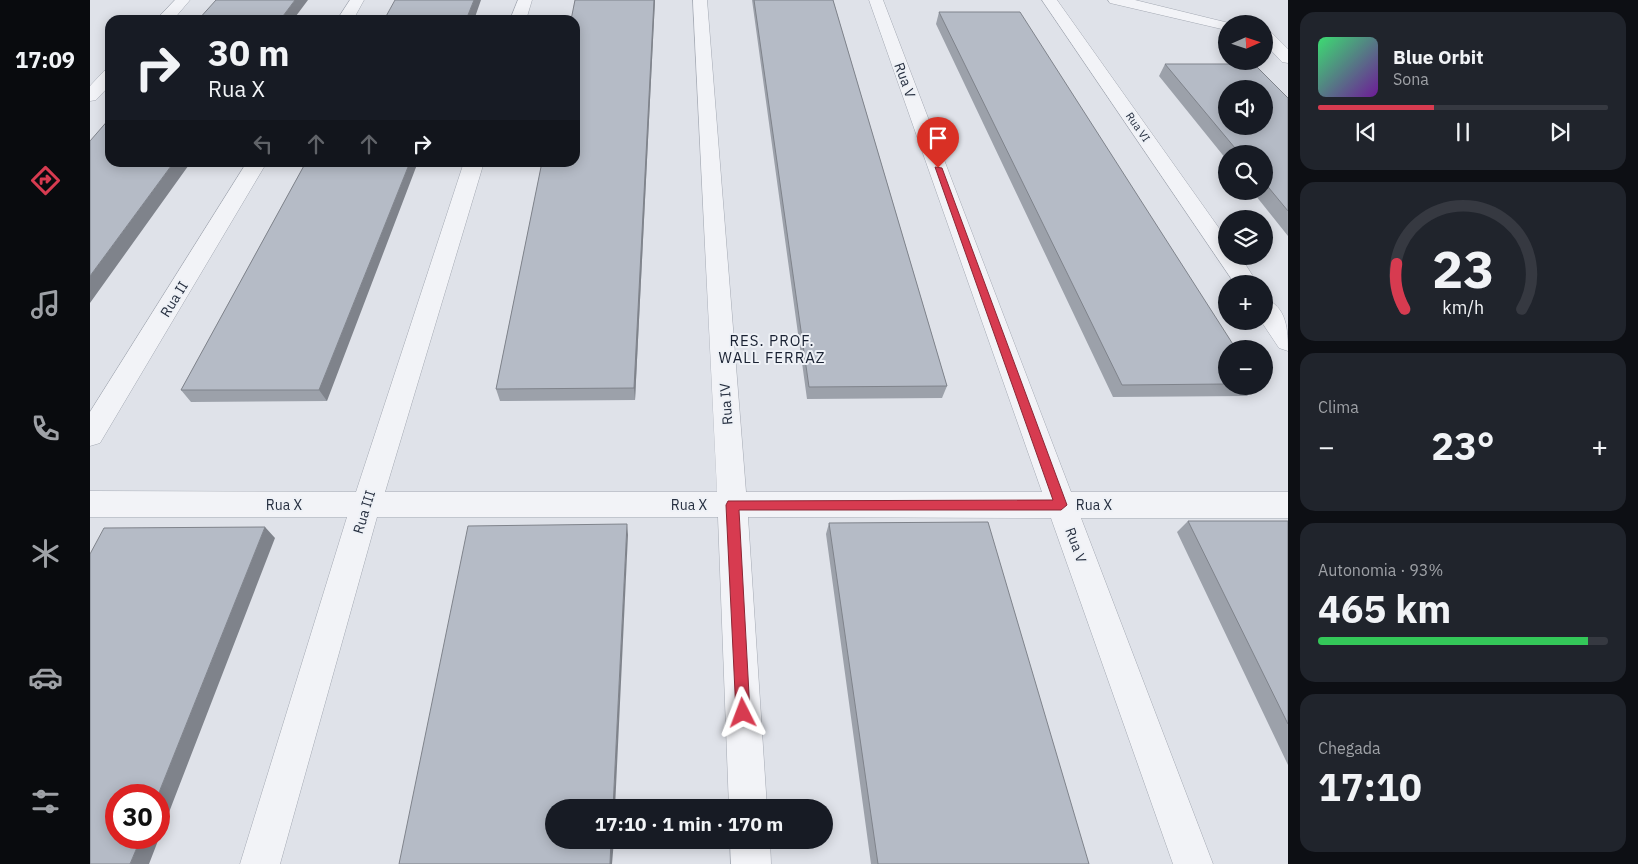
<!DOCTYPE html>
<html lang="pt">
<head>
<meta charset="utf-8">
<style>
	:root { --surface:#171b24; --page:#20242c; --text:#f1f3f6; --muted:#9ea1a6; --line:#363941; --accent:#d73b50 }
	body { margin:0; font-family:"IBM Plex Sans",sans-serif; background:var(--page); color:var(--text); height:100vh; display:flex; flex-direction:column; font-size:19px; white-space:nowrap }
	* { box-sizing:border-box; margin:0 }
	p { font-size:16px; color:var(--muted) }
	.icon { flex:none; width:28px; height:28px; fill:none; stroke:currentColor; stroke-width:2; stroke-linecap:round; stroke-linejoin:round }
	.map { position:relative; flex:1; overflow:hidden }
	.drawer { display:flex; flex-direction:column; gap:12px; padding:12px; background:#0d0f14; width:350px }
	.drawer>* { flex:none }
	.hud { position:absolute; left:15px; top:15px; width:475px; height:152px; border-radius:15px; box-shadow:0 2px 12px #0003; background:#171b24; color:var(--text); overflow:hidden }
	.needle { width:32px; rotate:87deg }
	.buttons { position:absolute; left:1128px; top:15px; display:grid; gap:10px }
	.buttons a { display:grid; place-items:center; width:55px; height:55px; border-radius:50%; background:var(--surface); box-shadow:0 2px 12px #0003; font-size:25px }
	.speed { position:absolute; left:15px; top:784px; display:flex; gap:10px; font-size:25px; font-weight:700; text-align:center }
	.speed>* { display:grid; place-content:center; width:65px; height:65px; border-radius:50%; background:var(--surface); box-shadow:0 2px 12px #0003; line-height:1 }
	.speed .limit { border:8px solid #d22; background:#fff; color:#111 }
	.pin { position:absolute; display:grid; place-items:center; width:42px; height:42px; color:#fff; margin:-51px -21px; border-radius:50% 50% 50% 0; rotate:-45deg; box-shadow:0 0 5px #0007 }
	.pin .icon { rotate:45deg }
	.me { position:absolute; width:55px; margin:-28px; rotate:357deg; stroke-linejoin:round; filter:drop-shadow(0 0 4px #0008) }
	.turn { display:flex; align-items:center; gap:18px; height:105px; padding:0 20px; font-size:22px }
	.turn .icon { width:65px; height:65px; stroke-width:2.5 }
	.turn b { display:block; font-size:35px; line-height:42px }
	.lanes { display:flex; align-items:center; height:48px; padding:0 20px; background:#0003; justify-content:center; gap:25px; direction:ltr }
	.lanes .off { opacity:.35 }
	.big { font-size:38px; font-weight:800; line-height:1.1 }
	.drawer .tile { flex:1; display:flex; flex-direction:column; justify-content:center; gap:8px; min-width:0; padding:0 18px; border-radius:15px; background:var(--page) }
	.drawer .dial { align-items:center; gap:0 }
	.dial svg { height:130px; overflow:visible; fill:none; stroke:var(--line); stroke-width:7; stroke-linecap:round; text-anchor:middle }
	.dial text { fill:var(--text); stroke:none }
	.song { display:flex; align-items:center; gap:15px }
	.cover { width:60px; height:60px; border-radius:8px; background:linear-gradient(135deg,hsl(140 70% 55%),hsl(280 70% 35%)) }
	.played { height:5px; border-radius:2px; background:linear-gradient(90deg,var(--accent) 40%,var(--line) 40%) }
	.keys { display:flex; justify-content:space-around; direction:ltr }
	.heat { display:flex; justify-content:space-between; align-items:center; font-size:28px; direction:ltr }
	.charge { height:8px; border-radius:4px; background:linear-gradient(90deg,#34c759 93%,var(--line) 0) }
	.trip { position:absolute; left:455px; top:799px; width:288px; height:50px; border-radius:25px; background:var(--surface); box-shadow:0 2px 12px #0003; font-weight:800; line-height:50px; text-align:center }
	main { display:flex; flex:1; min-height:0 }
	.tab-bar { display:flex; flex-direction:column; width:90px; justify-content:space-around; align-items:center; background:#090b0e; color:var(--muted) }
	.tab-bar .icon { width:35px; height:35px }
	.tab-bar .on { color:var(--accent) }
	.tab-bar b { font-size:22px; color:var(--text) }
	.map>svg:first-child { display:block }
	.lines { fill:none; stroke-linecap:round; stroke-linejoin:round }
	.minor-casing { stroke:#a4a9b3; stroke-width:1 }
	.minor { fill:#f2f3f7; fill-rule:evenodd }
	.wall { fill:#9ca1aa }
	.shaded-wall { fill:#7f838b }
	.building { fill:#b5bbc6; stroke:#7f838b; fill-rule:evenodd }
	.route { fill:#d73b50; stroke:#8c2634 }
	.labels { text-anchor:middle; stroke-width:4; stroke-linejoin:round; paint-order:stroke }
	.far-street-label { font-size:11px; fill:#273041; stroke:#eef1f6 }
	.street-label { font-size:14px; fill:#273041; stroke:#eef1f6 }
	.neighbourhood-label { font-size:15px; letter-spacing:1px; fill:#192132; stroke:#eef1f6 }
</style>
</head>
<body>
<main>
<nav class="tab-bar">
<b>17:09</b>
<svg class="icon on" aria-label="directions" viewBox="0 0 24 24"><path d="M12 3l9 9-9 9-9-9zM9 14v-3h6M13 9l2 2-2 2"/></svg>
<svg class="icon" aria-label="music" viewBox="0 0 24 24"><path d="M9 18V5l10-2v13"/><circle cx="6" cy="18" r="3"/><circle cx="16" cy="16" r="3"/></svg>
<svg class="icon" aria-label="phone" viewBox="0 0 24 24"><path d="M5 4h4l2 5-3 2q2 4 5 5l2-3 5 2v4C11 20 4 13 5 4z"/></svg>
<svg class="icon" aria-label="climate" viewBox="0 0 24 24"><path d="M12 3v18M4 7l16 10M4 17L20 7"/></svg>
<svg class="icon" aria-label="car" viewBox="0 0 24 24"><path d="M5 17H2v-5l4-1 3-4h7l3 4 3 1v5h-3M9 17h6M6 11h13"/><circle cx="7" cy="17" r="2"/><circle cx="17" cy="17" r="2"/></svg>
<svg class="icon" aria-label="filters" viewBox="0 0 24 24"><path d="M4 7h16M4 17h16"/><circle cx="9" cy="7" r="2"/><circle cx="15" cy="17" r="2"/></svg>
</nav>
<div class="map">
<svg width="1198" height="864" viewBox="0 0 1198 864">
	<rect width="100%" height="100%" fill="#dfe2e9"/>
	<g class="lines">
		<defs>
			<path id="minor" d="M 85,0 L 100,0 L 83,20 L 66,20 Z
				M 260,0 L 274,0 L 263,20 L 247,20 Z
				M 428,0 L 442,0 L 436,20 L 420,20 Z
				M 603,0 L 617,0 L 656,492 L 952,492 L 779,0 L 793,0 L 981,492 L 1198,492 L 1198,518 L 991,518 L 1123,864 L 1083,864 L 961,518 L 658,517 L 677,808 L 639,808 L 628,517 L 287,517 L 190,864 L 150,864 L 257,517 L 0,517 L 0,491 L 266,492 L 374,162 L 394,162 L 295,492 L 627,492 Z
				M 952,0 L 967,0 L 1136,238 L 1136,256 L 1150,256 L 1168,284 L 1145,284 Z
				M 1018,0 L 1045,0 L 1143,24 L 1136,24 L 1136,30 L 1020,3 Z
				M 1174,29 L 1180,31 L 1198,49 L 1198,63 L 1192,62 L 1174,43 Z
				M 20,70 L 20,85 L 6,100 L 0,101 L 0,86 L 14,71 Z
				M 157,162 L 177,162 L 10,443 L 0,446 L 0,412 Z
				M 1174,299 C 1197,305 1198,331 1198,351 L 1189,348 L 1171,321 L 1174,321 Z
				M 640,840 L 680,840 L 681,864 L 641,864 Z"/>
		</defs>
		<use href="#minor" class="minor-casing"/>
		<use href="#minor" class="minor"/>
	</g>
	<path class="wall" d="M 485,0 L 565,0 L 545,400 L 410,401 L 406,389 Z
		M 662,0 L 743,0 L 857,386 L 852,398 L 717,399 Z
		M 849,12 L 1136,349 L 1136,386 L 1167,386 L 1157,396 L 1023,397 L 846,24 Z
		M 1075,64 L 1198,98 L 1198,236 L 1162,191 L 1174,191 L 1174,154 L 1136,154 L 1136,159 L 1069,76 Z
		M 216,162 L 237,401 L 101,402 L 91,390 Z
		M 1098,521 L 1198,521 L 1198,765 L 1087,532 Z
		M 739,523 L 999,864 L 781,864 L 736,534 Z"/>
	<path class="shaded-wall" d="M 205,0 L 218,0 L 203,20 L 190,20 Z
		M 384,0 L 391,0 L 384,20 L 376,20 Z
		M 564,0 L 565,0 L 545,400 L 544,388 Z
		M 84,162 L 101,162 L 0,303 L 0,276 Z
		M 320,162 L 328,162 L 237,401 L 229,390 Z
		M 537,524 L 538,535 L 525,808 L 523,808 Z
		M 175,527 L 185,538 L 59,864 L 40,864 L 51,838 L 69,838 L 69,795 L 68,795 Z
		M 521,840 L 524,840 L 522,864 L 520,864 Z"/>
	<path class="building" d="M 126,0 L 205,0 L 190,20 L 108,20 Z
		M 305,0 L 384,0 L 376,20 L 294,20 Z
		M 485,0 L 564,0 L 544,388 L 406,389 L 452,162 L 485,162 L 485,20 L 481,20 Z
		M 664,0 L 743,0 L 857,386 L 719,387 Z
		M 849,12 L 930,12 L 1146,349 L 1136,349 L 1136,384 L 1032,385 Z
		M 1075,64 L 1164,64 L 1198,98 L 1198,211 L 1174,182 L 1174,154 L 1150,154 ZM 1136,89 L 1174,89 L 1174,126 L 1136,126 Z
		M 20,118 L 20,162 L 84,162 L 0,276 L 0,141 Z
		M 216,162 L 320,162 L 229,390 L 91,390 Z
		M 1098,521 L 1198,521 L 1198,724 Z
		M 898,522 L 999,864 L 788,864 L 739,523 Z
		M 537,524 L 523,808 L 464,808 L 464,840 L 521,840 L 520,864 L 309,864 L 378,526 Z
		M 175,527 L 68,795 L 26,795 L 26,838 L 51,838 L 40,864 L 0,864 L 0,554 L 14,528 Z"/>
	<path class="route" d="M 845,167 L 852,168 L 977,505 L 971,510 L 649,510 L 660,713 L 658,718 L 653,720 L 648,718 L 646,713 L 636,505 L 638,501 L 963,500 Z"/>
	<g class="labels">
		<g class="far-street-label">
			<text transform="translate(1048 127) rotate(55)" y="4">Rua VI</text>
		</g>
		<g class="street-label">
			<text transform="translate(815 80) rotate(70)" y="5">Rua V</text>
			<text transform="translate(84 299) rotate(-58)" y="5">Rua II</text>
			<text transform="translate(636 404) rotate(-94)" y="5">Rua IV</text>
			<text x="194" y="510">Rua X</text>
			<text x="599" y="510">Rua X</text>
			<text x="1004" y="510">Rua X</text>
			<text transform="translate(274 512) rotate(-73)" y="5">Rua III</text>
			<text transform="translate(986 545) rotate(70)" y="5">Rua V</text>
		</g>
		<g class="neighbourhood-label">
			<text x="682" y="346">RES. PROF.<tspan x="682" dy="17">WALL FERRAZ</tspan></text>
		</g>
	</g>
</svg>
<div class="buttons">
<a><svg class="needle" viewBox="-14 -14 28 28"><path d="M0-13l5 13h-10z" fill="#e53935"/><path d="M0 13l5-13h-10z" fill="#9ea1a6"/></svg></a>
<a><svg class="icon" aria-label="sound" viewBox="0 0 24 24"><path d="M4 9h4l5-4v14l-5-4H4zM17 9q2 3 0 6"/></svg></a>
<a><svg class="icon" aria-label="search" viewBox="0 0 24 24"><circle cx="10" cy="10" r="6"/><path d="M15 15l6 6"/></svg></a>
<a><svg class="icon" aria-label="layers" viewBox="0 0 24 24"><path d="M12 4l9 5-9 5-9-5zM3 14l9 5 9-5"/></svg></a>
<a>+</a>
<a>−</a>
</div>
<div class="speed"><div class="limit">30</div></div>
<div class="pin" style="left:848px;top:168px;background:#d93025"><svg class="icon" aria-label="arrive" viewBox="0 0 24 24"><path d="M6 21V4h12l-3 4 3 4H6"/></svg></div>
<svg class="me" style="left:653px;top:713px" viewBox="-20 -20 40 40"><path d="M0-17L14 15 0 8-14 15z" fill="#d73b50" stroke="#fff" stroke-width="4"/></svg>
<div class="trip">17:10 · 1 min · 170 m</div>
<div class="hud">
<div class="turn"><svg class="icon" aria-label="right" viewBox="0 0 24 24"><path d="M7 20v-9h11M14 6l5 5-5 5"/></svg><div><b>30 m</b>Rua X</div></div>
<div class="lanes"><svg class="icon off" aria-label="left" viewBox="0 0 24 24"><path d="M17 20v-9H6M10 6l-5 5 5 5"/></svg><svg class="icon off" aria-label="ahead" viewBox="0 0 24 24"><path d="M12 20V5M6 11l6-6 6 6"/></svg><svg class="icon off" aria-label="ahead" viewBox="0 0 24 24"><path d="M12 20V5M6 11l6-6 6 6"/></svg><svg class="icon" aria-label="right" viewBox="0 0 24 24"><path d="M7 20v-9h11M14 6l5 5-5 5"/></svg></div>
</div>
</div>
<section class="drawer">
<div class="tile">
<div class="song"><i class="cover"></i><div><b>Blue Orbit</b><p>Sona</p></div></div>
<div class="played"></div>
<div class="keys"><svg class="icon" aria-label="previous" viewBox="0 0 24 24"><path d="M18 5L8 12l10 7zM5 5v14"/></svg><svg class="icon" aria-label="pause" viewBox="0 0 24 24"><path d="M8 5v14M16 5v14"/></svg><svg class="icon" aria-label="next" viewBox="0 0 24 24"><path d="M6 5l10 7-10 7zM19 5v14"/></svg></div>
</div>
<div class="tile dial"><svg viewBox="0 0 100 80">
<path d="M14 69A42 42 0 1 1 86 69"/>
<path d="M14 69A42 42 0 0 1 9 41" stroke="#d73b50"/>
<text x="50" y="56" font-size="32" font-weight="700">23</text>
<text x="50" y="72" font-size="11">km/h</text>
</svg></div>
<div class="tile"><p>Clima</p>
<div class="heat"><a>−</a><b class="big">23°</b><a>+</a></div>
</div>
<div class="tile"><p>Autonomia · 93%</p><b class="big">465 km</b><div class="charge"></div></div>
<div class="tile"><p>Chegada</p><b class="big">17:10</b></div>
</section>
</main>
</body>
</html>
